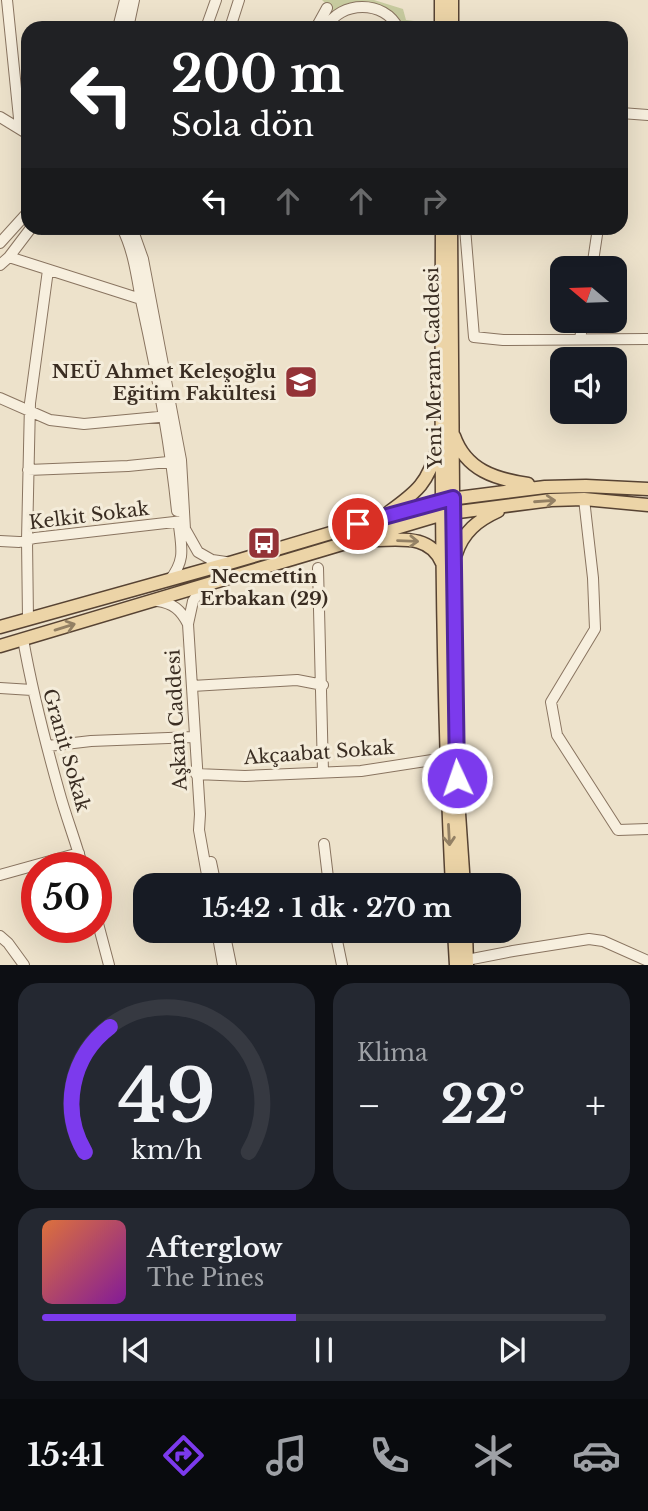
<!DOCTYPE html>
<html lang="tr">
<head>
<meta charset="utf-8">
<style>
	:root { --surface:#171b24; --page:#242831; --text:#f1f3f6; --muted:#9ea1a6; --line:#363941; --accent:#7c3aed }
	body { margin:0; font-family:"Libre Baskerville",serif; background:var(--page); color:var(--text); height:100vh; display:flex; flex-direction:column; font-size:26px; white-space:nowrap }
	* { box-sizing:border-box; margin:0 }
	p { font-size:23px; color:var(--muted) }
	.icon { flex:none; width:38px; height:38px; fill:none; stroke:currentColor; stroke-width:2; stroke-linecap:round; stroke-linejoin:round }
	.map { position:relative; height:965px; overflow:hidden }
	.panel { display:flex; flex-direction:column; gap:18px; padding:18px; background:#0d0f14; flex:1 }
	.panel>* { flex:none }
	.banner { position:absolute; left:21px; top:21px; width:607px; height:214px; border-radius:21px; box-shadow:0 7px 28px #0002; background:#202124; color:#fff; overflow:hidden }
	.needle { width:46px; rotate:289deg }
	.fabs { position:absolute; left:550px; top:256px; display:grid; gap:14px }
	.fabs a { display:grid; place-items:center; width:77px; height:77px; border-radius:14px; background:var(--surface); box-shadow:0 7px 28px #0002; font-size:35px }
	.speed { position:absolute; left:21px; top:852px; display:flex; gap:14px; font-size:35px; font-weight:700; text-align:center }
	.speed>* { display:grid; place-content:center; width:91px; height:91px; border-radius:50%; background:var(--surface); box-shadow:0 7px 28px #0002; line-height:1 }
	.speed .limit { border:10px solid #d22; background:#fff; color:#111 }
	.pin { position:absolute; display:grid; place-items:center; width:60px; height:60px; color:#fff; margin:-30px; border:4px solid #fff; border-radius:50%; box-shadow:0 2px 7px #0007 }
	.me { position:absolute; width:77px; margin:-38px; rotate:357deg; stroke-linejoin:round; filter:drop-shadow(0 0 5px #0008) }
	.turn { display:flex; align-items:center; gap:24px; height:147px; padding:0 35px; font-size:32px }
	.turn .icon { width:91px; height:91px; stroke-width:2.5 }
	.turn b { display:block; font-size:49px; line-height:60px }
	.lanes { display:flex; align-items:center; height:66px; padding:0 35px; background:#0003; justify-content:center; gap:35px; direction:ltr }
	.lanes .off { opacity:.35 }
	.big { font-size:52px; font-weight:700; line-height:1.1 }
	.panel .card { flex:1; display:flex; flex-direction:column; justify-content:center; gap:10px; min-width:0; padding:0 24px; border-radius:21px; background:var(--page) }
	.panel .dial { align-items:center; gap:0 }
	.dial svg { height:182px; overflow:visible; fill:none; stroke:var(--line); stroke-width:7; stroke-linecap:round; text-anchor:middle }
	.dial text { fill:var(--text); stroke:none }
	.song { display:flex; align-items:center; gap:21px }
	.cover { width:84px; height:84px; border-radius:10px; background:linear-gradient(135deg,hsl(20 70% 55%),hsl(290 70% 35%)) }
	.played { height:7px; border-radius:4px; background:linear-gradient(90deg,var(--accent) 45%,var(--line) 45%) }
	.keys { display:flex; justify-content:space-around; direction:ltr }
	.heat { display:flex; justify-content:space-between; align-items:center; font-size:38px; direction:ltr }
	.panel .tiles { flex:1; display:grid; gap:18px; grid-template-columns:1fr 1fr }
	.card:last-child { grid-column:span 2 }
	.trip { position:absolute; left:133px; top:873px; width:388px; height:70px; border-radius:21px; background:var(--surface); box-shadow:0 7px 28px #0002; font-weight:700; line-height:70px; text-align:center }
	.menu { display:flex; height:112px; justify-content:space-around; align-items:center; background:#090b0e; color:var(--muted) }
	.menu .icon { width:49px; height:49px }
	.menu .current { color:var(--accent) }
	.menu b { font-size:32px; color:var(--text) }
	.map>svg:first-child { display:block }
	.green { fill:#c7cb9f }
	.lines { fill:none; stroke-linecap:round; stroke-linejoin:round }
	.minor-casing { stroke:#897460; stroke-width:12 }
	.major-casing { stroke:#574333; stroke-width:15 }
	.minor { stroke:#f7efde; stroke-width:10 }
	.major { stroke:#ecd4a7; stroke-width:12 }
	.oneway { stroke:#938064 }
	.route-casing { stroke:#51269a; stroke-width:18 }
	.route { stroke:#7c3aed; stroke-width:12 }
	.labels { text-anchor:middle; stroke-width:6; stroke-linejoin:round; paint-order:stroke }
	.street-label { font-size:19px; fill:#3a2d22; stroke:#f4ecda }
	.poi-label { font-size:19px; font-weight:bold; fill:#3a2d22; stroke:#f4ecda; text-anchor:end }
</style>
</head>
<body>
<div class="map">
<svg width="648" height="965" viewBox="0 0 648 965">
	<rect width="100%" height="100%" fill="#ede2cb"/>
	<path class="green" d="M 322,0 L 374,0 L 403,9 L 406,20 L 422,22 L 422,28 L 400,28 C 390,0 357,0 335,12 Z"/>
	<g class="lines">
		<defs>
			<path id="minor" d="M 7,0 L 20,128
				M 118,28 L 125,0
				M 128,28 L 134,0
				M 206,28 L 216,0
				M 230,28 L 239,0
				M 316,28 L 327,8
				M 326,28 C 340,0 385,0 398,28
				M 621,113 L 648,115
				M 0,117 L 28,134
				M 122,228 C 134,251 137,279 142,305 C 157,373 170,442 177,511
				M 132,228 L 143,259 L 181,460 L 185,529 L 198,552 L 212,560 L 226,562
				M 465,228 L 474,337 L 503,340 L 648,339
				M 0,243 L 28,212
				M 9,257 L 147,301
				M 0,265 L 9,257 L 31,228
				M 592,268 L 598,228
				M 580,339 L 583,320
				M 0,398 L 50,420 L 84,424 L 169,416
				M 28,470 L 128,466 L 178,461
				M 584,499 L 593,578 L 595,629 L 551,702 L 557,735 L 618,830 L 648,829
				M 0,541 L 19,542 L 35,538 L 183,521
				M 318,568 L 323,772
				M 170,580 C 185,560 182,550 179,526
				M 204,585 L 193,601 L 188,624 L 200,814 L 199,830 L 209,886
				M 157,601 C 173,603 181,610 188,624
				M 28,619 L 27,540 L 30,403 L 48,270
				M 23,639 C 32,690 45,741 59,791 C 66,817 76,842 83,868
				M 192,686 L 297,680 L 323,685
				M 0,688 L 32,690
				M 48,746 L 91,741 L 194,737
				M 196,774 L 245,776 L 361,771 L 445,758
				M 324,844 L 329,886
				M 211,862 L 216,886
				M 0,875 L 79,853
				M 96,916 L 109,965
				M 217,931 L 223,965
				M 224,931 L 231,965
				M 335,931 L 342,965
				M 0,936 L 8,943 L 24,965
				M 467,960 L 513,951 L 589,939 L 603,941 L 648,961"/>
			<path id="major" d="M 441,0 L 441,28
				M 452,28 L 452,0
				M 442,228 C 441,447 441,666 452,886
				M 451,228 L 455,755 L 464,886
				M 454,436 C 466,470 495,479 528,484
				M 389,512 C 417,492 429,482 437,448
				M 369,540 C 396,541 429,532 442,563
				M 456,554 C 463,532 478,520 498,511
				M 0,627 L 233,562 L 442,500 L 545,487 L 586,486 L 648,489
				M 0,646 L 443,514 L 551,500 L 584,499 L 648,505
				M 454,931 L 456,965
				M 466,931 L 467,965"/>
		</defs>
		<use href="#minor" class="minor-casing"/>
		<use href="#major" class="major-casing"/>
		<use href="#minor" class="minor"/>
		<use href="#major" class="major"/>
	</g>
	<defs><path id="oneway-shaft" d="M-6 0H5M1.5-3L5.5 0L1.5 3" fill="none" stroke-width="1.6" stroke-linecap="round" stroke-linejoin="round" transform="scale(1.75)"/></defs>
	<g class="oneway">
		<use href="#oneway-shaft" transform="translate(545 501) rotate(-4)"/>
		<use href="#oneway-shaft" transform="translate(408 541) rotate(2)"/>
		<use href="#oneway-shaft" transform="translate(65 627) rotate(-17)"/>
		<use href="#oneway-shaft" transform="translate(449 835) rotate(87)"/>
	</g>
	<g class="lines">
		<defs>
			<path id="route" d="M 358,524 L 453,498 L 457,778"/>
		</defs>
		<use href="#route" class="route-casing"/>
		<use href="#route" class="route"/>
	</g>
	<defs>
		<symbol id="university-square" viewBox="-11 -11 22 22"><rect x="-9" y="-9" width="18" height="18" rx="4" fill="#943337" stroke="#f4ecda"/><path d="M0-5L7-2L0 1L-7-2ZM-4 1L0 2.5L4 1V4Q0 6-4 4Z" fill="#fff"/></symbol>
		<symbol id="bus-square" viewBox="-11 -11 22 22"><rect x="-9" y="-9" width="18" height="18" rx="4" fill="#943337" stroke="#f4ecda"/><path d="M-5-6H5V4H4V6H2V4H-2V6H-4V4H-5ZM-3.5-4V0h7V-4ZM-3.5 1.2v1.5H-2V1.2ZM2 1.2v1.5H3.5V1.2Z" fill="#fff"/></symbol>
	</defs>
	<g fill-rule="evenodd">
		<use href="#university-square" x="282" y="363" width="38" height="38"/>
		<use href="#bus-square" x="245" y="524" width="38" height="38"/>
	</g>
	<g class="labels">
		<g class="street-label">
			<text transform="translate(433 368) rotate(-91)" y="7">Yeni Meram Caddesi</text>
			<text transform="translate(89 515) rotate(-7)" y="7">Kelkit Sokak</text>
			<text transform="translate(176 720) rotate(-93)" y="7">Aşkan Caddesi</text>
			<text transform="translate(67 750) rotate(74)" y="7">Granit Sokak</text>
			<text transform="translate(319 752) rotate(-4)" y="7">Akçaabat Sokak</text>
		</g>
		<g class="poi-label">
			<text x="276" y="378">NEÜ Ahmet Keleşoğlu<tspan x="276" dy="22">Eğitim Fakültesi</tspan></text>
			<text x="264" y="583" text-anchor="middle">Necmettin<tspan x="264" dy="22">Erbakan (29)</tspan></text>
		</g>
	</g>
</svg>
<div class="fabs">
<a><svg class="needle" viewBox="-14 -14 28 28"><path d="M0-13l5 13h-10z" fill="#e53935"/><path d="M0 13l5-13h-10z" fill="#9ea1a6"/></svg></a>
<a><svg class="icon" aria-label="sound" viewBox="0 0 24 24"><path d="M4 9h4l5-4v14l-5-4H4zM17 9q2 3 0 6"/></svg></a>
</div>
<div class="speed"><div class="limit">50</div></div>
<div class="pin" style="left:358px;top:524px;background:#d93025"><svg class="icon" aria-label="arrive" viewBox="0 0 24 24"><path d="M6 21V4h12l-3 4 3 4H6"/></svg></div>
<svg class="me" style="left:457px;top:778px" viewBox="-20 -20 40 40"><circle r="17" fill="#7c3aed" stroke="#fff" stroke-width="3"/><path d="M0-11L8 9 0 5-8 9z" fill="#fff"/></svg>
<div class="trip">15:42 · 1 dk · 270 m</div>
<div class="banner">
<div class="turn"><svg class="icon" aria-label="left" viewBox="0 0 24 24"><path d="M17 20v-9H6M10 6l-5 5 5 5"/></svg><div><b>200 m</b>Sola dön</div></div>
<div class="lanes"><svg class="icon" aria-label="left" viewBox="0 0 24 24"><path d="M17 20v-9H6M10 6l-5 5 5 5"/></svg><svg class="icon off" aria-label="ahead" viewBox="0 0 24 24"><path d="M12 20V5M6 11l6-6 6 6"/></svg><svg class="icon off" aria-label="ahead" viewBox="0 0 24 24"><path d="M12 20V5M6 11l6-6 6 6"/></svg><svg class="icon off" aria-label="right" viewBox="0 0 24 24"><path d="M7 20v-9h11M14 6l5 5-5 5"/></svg></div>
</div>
</div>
<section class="panel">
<div class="tiles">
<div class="card dial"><svg viewBox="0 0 100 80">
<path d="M14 69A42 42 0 1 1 86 69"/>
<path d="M14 69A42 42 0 0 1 25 14" stroke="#7c3aed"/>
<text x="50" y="56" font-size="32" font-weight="700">49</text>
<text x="50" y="72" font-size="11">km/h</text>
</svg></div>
<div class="card"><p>Klima</p>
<div class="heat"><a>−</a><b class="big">22°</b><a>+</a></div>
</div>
<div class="card">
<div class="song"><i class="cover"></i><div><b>Afterglow</b><p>The Pines</p></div></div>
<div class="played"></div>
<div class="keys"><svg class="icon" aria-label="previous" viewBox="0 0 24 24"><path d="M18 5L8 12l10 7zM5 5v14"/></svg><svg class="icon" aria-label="pause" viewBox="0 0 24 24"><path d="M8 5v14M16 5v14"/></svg><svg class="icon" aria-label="next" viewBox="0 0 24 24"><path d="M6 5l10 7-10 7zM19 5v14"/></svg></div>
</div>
</div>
</section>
<nav class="menu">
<b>15:41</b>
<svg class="icon current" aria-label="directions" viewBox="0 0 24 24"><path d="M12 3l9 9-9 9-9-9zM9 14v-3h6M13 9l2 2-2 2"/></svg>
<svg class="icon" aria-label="music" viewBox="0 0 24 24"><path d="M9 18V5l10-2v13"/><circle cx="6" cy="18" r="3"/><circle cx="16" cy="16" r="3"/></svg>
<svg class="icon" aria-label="phone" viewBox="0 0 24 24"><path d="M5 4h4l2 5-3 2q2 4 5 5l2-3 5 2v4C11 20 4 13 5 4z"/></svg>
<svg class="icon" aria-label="climate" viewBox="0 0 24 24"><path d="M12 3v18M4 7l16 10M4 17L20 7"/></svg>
<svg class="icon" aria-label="car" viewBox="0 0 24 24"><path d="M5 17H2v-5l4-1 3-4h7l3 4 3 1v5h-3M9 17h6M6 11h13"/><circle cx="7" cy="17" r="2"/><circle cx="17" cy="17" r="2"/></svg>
</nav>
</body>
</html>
